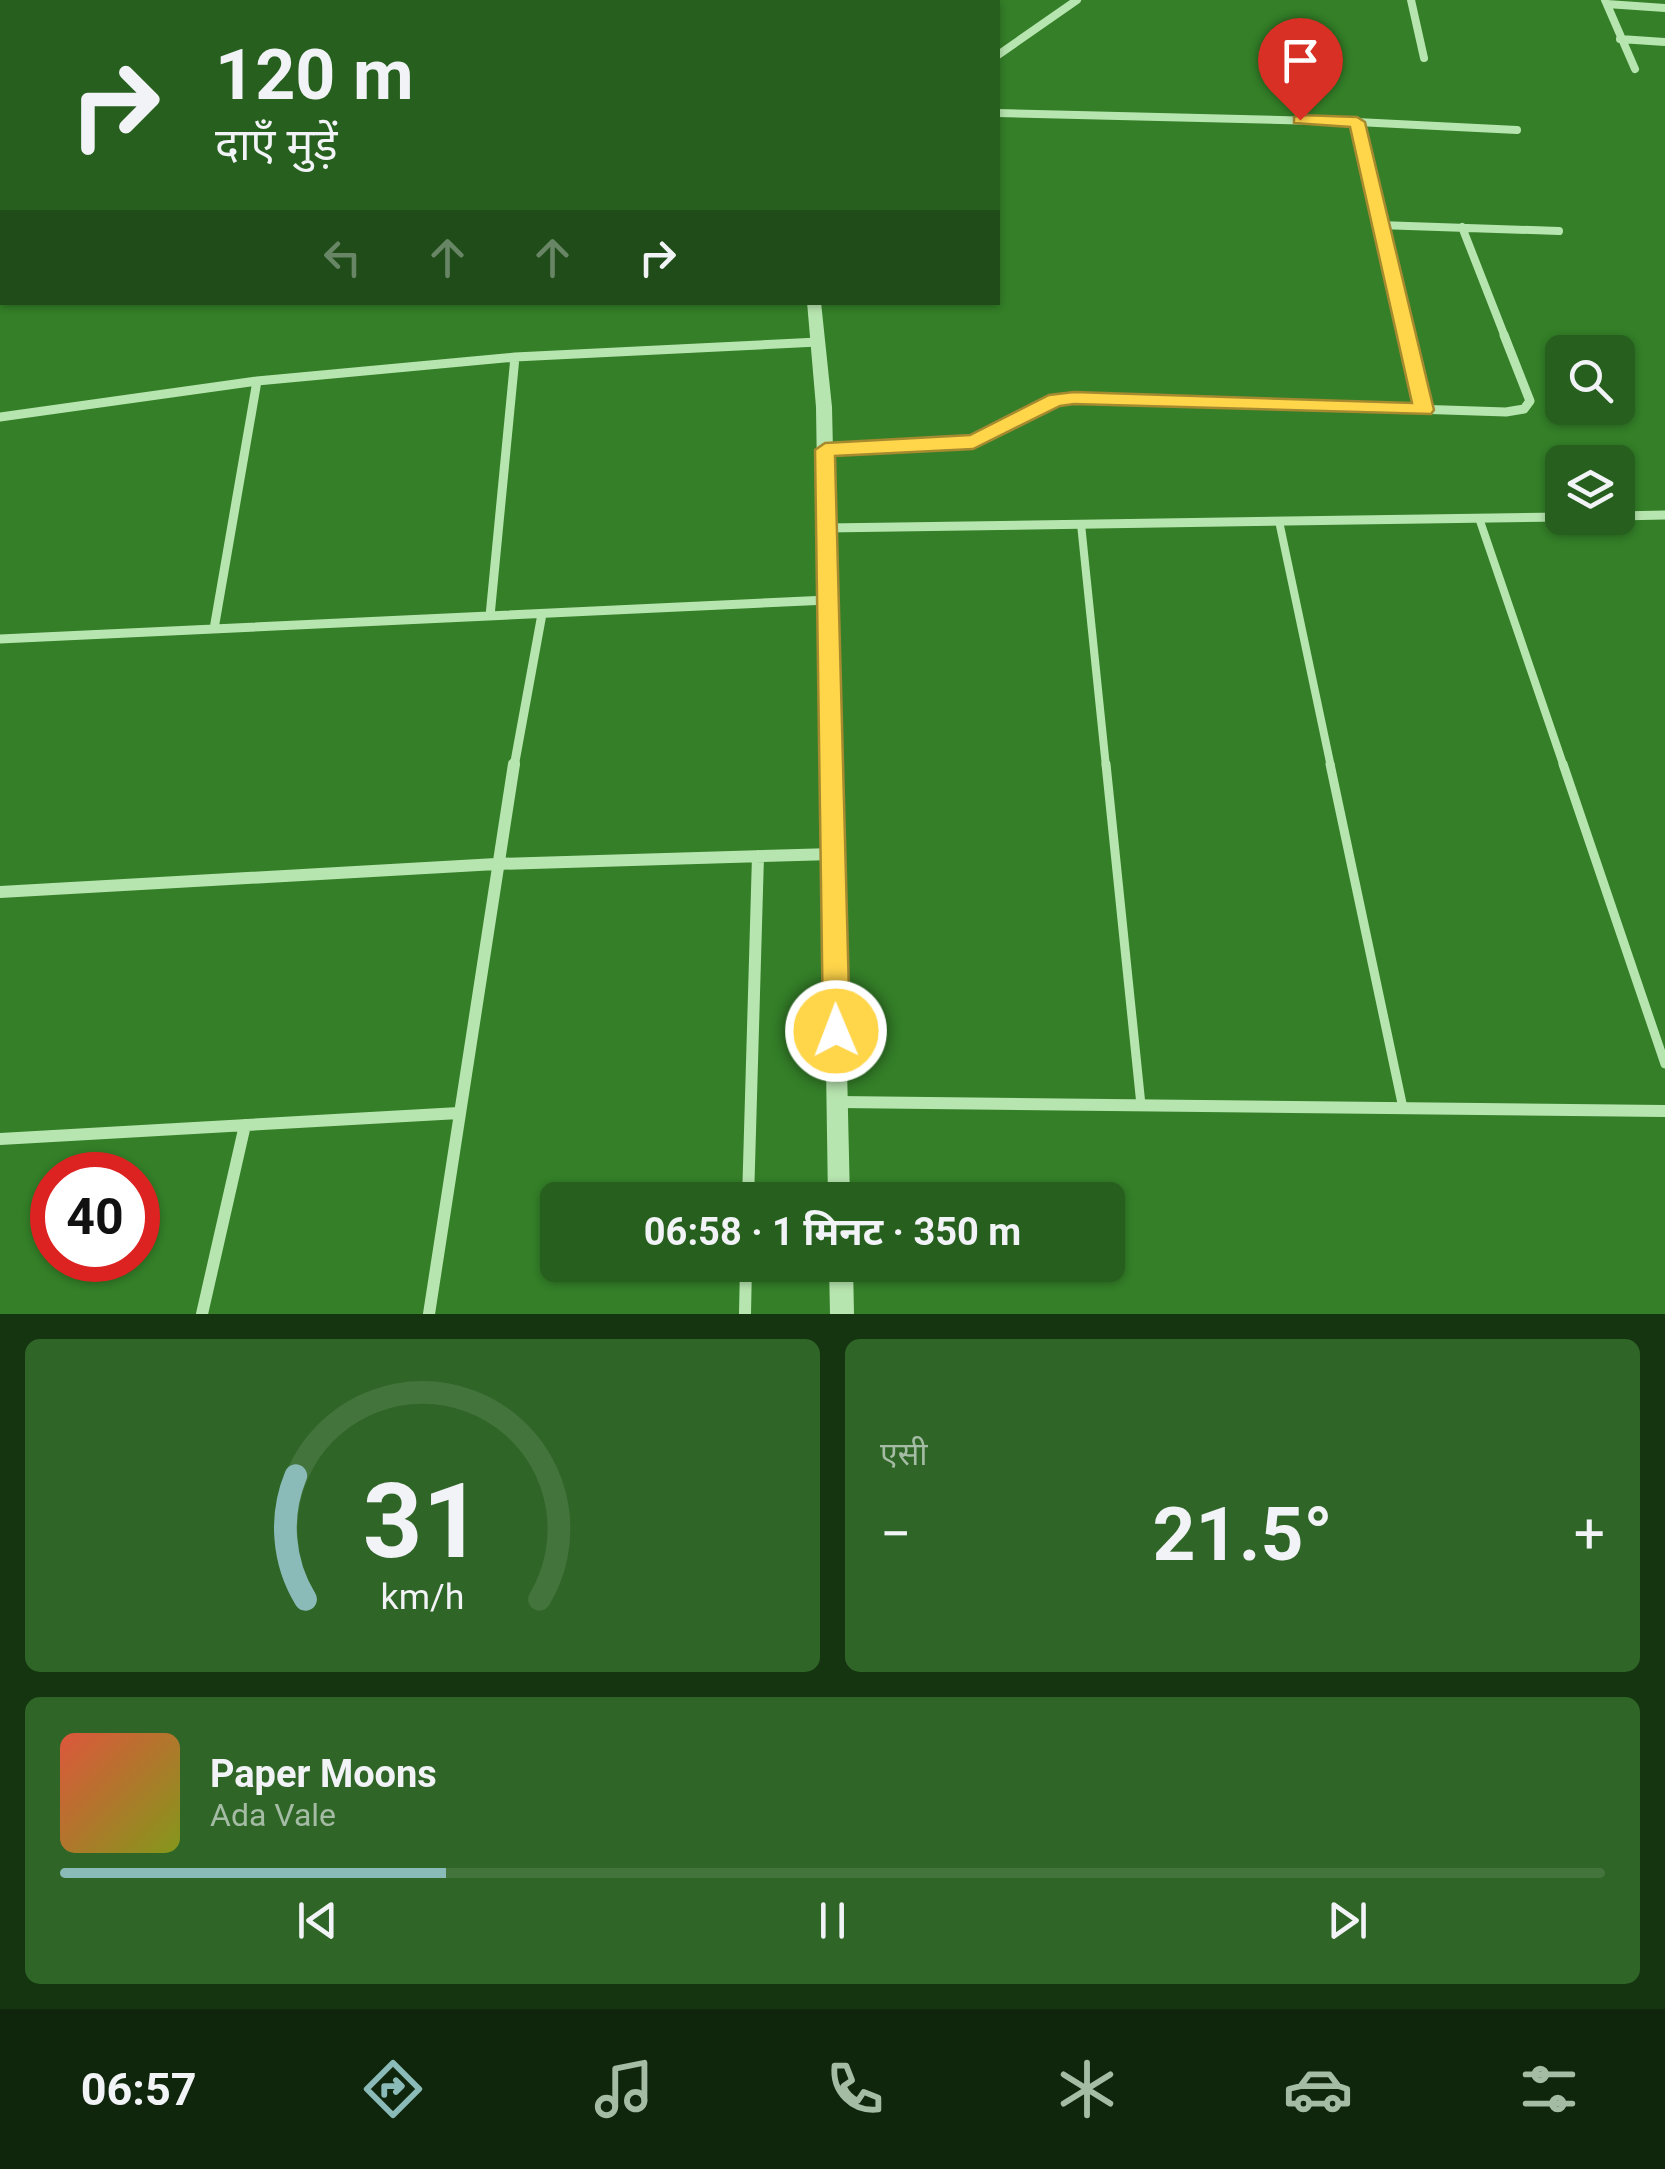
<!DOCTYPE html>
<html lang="hi">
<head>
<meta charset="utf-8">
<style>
	:root { --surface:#275f1e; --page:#2f6527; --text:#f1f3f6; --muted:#a4bba4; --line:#43743c; --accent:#8bbbb9 }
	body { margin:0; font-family:Roboto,"Noto Sans Devanagari",sans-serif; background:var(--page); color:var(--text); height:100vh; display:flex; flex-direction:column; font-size:38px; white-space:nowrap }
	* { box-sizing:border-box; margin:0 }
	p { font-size:32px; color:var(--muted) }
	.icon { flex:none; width:55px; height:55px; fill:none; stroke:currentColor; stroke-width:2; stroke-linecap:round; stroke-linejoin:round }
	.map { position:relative; height:1314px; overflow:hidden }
	.details { display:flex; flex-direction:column; gap:25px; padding:25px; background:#153410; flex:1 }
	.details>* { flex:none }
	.top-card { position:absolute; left:0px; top:0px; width:1000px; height:305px; box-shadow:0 2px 8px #0004; background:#275f1e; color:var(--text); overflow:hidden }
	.buttons { position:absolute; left:1545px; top:335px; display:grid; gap:20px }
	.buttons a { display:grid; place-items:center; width:90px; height:90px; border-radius:15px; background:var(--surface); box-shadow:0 2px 8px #0004; font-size:50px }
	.speed { position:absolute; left:30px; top:1152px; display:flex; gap:20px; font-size:50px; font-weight:700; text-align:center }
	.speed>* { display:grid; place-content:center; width:130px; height:130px; border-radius:50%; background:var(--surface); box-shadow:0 2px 8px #0004; line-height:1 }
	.speed .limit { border:15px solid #d22; background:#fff; color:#111 }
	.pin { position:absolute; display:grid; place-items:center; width:85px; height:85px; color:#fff; margin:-102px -42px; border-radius:50% 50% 50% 0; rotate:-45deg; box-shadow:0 0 10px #0007 }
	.pin .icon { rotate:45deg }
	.me { position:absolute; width:110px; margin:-55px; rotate:359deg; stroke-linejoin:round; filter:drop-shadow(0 0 8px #0008) }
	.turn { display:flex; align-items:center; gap:35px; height:210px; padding:0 50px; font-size:45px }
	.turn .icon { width:130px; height:130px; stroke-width:2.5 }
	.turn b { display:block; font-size:70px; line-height:85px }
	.lanes { display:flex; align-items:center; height:95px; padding:0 50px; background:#0003; justify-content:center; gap:50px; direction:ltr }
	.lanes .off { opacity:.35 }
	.big { font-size:75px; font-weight:700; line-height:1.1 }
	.details .card { flex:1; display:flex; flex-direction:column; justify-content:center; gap:15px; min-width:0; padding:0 35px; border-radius:15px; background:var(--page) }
	.details .dial { align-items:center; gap:0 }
	.dial svg { height:260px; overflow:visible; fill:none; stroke:var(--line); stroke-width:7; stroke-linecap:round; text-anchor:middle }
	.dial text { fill:var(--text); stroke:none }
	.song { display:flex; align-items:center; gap:30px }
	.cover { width:120px; height:120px; border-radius:15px; background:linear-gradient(135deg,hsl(10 70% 55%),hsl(70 70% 35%)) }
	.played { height:10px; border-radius:5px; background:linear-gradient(90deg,var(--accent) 25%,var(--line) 25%) }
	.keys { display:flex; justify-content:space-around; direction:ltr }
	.heat { display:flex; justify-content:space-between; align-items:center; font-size:55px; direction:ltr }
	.details .tiles { flex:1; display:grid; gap:25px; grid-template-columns:1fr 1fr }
	.card:last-child { grid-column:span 2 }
	.trip { position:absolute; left:540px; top:1182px; width:585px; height:100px; border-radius:15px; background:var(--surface); box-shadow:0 2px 8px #0004; font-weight:700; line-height:100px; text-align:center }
	.menu { display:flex; height:160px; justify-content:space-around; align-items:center; background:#10260c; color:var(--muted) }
	.menu .icon { width:70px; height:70px }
	.menu .active { color:var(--accent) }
	.menu b { font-size:45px; color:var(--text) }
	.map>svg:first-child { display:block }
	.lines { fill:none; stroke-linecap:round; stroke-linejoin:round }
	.service-far1 { stroke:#b7e5af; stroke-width:8 }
	.service { stroke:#b7e5af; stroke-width:9 }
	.minor-far2 { stroke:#b7e5af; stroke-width:8 }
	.minor-far1 { stroke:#b7e5af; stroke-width:9 }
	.minor { stroke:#b7e5af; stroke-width:12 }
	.tertiary { fill:#b7e5af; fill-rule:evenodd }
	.secondary { stroke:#dcf5d8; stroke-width:20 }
	.trunk { fill:#f8fef7; fill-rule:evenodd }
	.route { fill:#ffd54a; stroke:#a68a30; stroke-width:2.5 }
</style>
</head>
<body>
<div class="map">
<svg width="1665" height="1314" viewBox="0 0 1665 1314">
	<rect width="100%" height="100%" fill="#347f28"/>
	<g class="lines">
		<path class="service-far1" d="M 1479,518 L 1564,767
			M 1279,521 L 1331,767
			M 1081,524 L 1106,767"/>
		<path class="service" d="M 1106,764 L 1141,1105
			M 1330,764 L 1403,1108
			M 1563,764 L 1665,1064"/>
		<path class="minor-far2" d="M 1411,0 L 1424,58
			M 1605,0 L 1635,69
			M 1607,4 L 1665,8
			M 1620,39 L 1665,42
			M 998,55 L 1077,0
			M 998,113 L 1357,122 L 1407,337
			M 1357,122 L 1517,130
			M 1379,225 L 1559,231
			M 1462,227 L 1505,337"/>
		<path class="minor-far1" d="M 1407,335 L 1424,409
			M 0,417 L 257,381 L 515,357 L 818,342
			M 825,449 L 973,442 L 1056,400 L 1074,398 L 1506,412 L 1524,409 L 1530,401 L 1504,335
			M 1618,516 L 1665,515
			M 827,528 L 1562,517
			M 490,616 L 515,357
			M 214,629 L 257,381
			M 0,639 L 828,600
			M 514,767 L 542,614"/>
		<path class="minor" d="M 0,892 L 496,864 L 833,854
			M 838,1102 L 1665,1111
			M 0,1139 L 459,1113
			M 748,1200 L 758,856
			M 202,1314 L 245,1125
			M 429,1314 L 514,764
			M 745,1314 L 746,1265"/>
		<path class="tertiary" d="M 689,0 L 707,0 L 705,2 L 688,2 Z
			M 0,211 L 2,211 L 2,219 L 0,220 Z
			M 0,292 L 2,292 L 2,301 L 0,301 Z
			M 807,302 L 821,302 L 832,407 L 850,1200 L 828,1200 L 816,407 Z
			M 829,1265 L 853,1265 L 854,1314 L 830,1314 Z"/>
		<path class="secondary" d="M 136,2 L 140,0
			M 0,91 L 2,90"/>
		<path class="trunk" d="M 2,268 L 2,282 L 0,283 L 0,269 Z"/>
	</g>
	<path class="route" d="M 1300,115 L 1357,117 L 1365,122 L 1434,410 L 1431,414 L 1074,404 L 1060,406 L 973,449 L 835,456 L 850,1031 L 846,1040 L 836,1044 L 827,1040 L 823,1031 L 815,450 L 825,443 L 970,435 L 1049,395 L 1074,392 L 1412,403 L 1350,127 L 1294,123 L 1294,117 Z"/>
</svg>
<div class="buttons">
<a><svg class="icon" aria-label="search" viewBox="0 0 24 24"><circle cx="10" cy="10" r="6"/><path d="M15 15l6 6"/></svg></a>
<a><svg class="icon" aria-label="layers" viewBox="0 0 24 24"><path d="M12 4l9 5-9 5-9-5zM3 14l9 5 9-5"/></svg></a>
</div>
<div class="speed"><div class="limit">40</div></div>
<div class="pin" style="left:1300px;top:120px;background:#d93025"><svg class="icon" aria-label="arrive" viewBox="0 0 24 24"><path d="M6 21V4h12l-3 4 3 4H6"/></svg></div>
<svg class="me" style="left:836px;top:1031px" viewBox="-20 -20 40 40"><circle r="17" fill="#ffd54a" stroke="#fff" stroke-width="3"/><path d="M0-11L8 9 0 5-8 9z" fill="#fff"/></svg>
<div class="trip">06:58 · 1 मिनट · 350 m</div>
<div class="top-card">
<div class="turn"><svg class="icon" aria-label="right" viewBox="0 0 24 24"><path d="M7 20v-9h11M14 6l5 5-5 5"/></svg><div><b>120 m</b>दाएँ मुड़ें</div></div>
<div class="lanes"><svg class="icon off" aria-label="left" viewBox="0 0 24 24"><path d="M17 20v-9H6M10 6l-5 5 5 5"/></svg><svg class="icon off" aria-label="ahead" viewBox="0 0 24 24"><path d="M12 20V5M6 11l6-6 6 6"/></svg><svg class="icon off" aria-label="ahead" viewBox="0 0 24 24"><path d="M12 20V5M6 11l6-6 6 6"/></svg><svg class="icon" aria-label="right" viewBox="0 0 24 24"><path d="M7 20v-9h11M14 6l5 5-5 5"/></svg></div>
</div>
</div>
<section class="details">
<div class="tiles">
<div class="card dial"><svg viewBox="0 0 100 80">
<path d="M14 69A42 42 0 1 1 86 69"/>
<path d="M14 69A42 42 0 0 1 11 31" stroke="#8bbbb9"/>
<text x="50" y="56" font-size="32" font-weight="700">31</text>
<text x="50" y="72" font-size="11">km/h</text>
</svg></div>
<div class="card"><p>एसी</p>
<div class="heat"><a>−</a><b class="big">21.5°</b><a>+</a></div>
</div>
<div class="card">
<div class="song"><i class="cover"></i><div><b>Paper Moons</b><p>Ada Vale</p></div></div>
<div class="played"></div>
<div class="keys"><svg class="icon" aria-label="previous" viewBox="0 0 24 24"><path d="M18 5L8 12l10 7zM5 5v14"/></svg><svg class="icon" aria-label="pause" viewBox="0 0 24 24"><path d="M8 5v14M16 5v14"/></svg><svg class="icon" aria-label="next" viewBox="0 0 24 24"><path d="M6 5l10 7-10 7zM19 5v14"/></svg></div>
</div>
</div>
</section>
<nav class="menu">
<b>06:57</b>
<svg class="icon active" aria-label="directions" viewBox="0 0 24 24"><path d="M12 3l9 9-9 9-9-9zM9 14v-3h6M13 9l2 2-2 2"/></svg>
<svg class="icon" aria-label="music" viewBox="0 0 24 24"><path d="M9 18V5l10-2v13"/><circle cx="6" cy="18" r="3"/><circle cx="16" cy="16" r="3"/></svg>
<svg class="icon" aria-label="phone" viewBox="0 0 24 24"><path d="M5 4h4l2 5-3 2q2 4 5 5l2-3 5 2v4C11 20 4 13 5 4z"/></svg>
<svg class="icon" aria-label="climate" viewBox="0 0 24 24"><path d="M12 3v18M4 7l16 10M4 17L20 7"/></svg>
<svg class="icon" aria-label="car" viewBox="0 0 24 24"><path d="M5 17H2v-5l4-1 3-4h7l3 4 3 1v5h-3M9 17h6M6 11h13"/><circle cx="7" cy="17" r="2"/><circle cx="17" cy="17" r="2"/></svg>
<svg class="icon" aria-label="filters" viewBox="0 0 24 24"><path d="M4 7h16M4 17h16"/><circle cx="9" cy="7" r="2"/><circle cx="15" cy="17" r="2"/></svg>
</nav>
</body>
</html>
